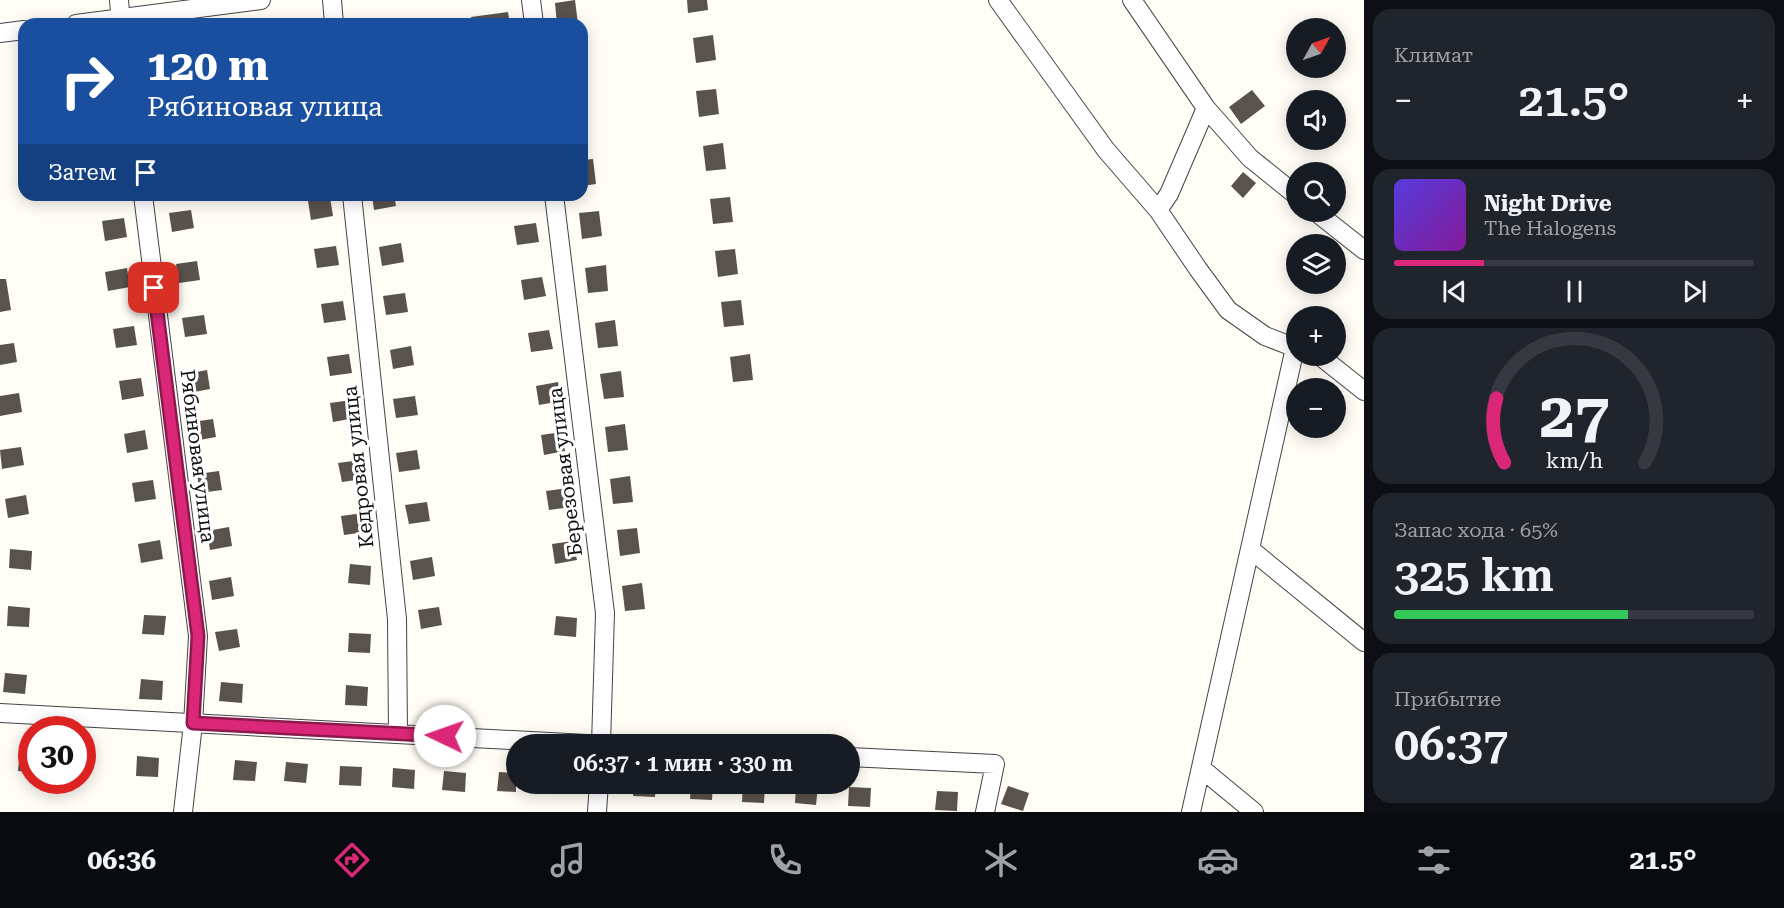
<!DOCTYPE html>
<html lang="ru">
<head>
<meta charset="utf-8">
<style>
	:root { --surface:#171b24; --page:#20242c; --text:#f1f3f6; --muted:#9ea1a6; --line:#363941; --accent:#db2777 }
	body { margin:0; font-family:"Roboto Serif",serif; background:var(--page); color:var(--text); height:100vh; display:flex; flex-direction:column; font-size:22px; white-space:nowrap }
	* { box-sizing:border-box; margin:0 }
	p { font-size:20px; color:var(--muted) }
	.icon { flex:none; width:33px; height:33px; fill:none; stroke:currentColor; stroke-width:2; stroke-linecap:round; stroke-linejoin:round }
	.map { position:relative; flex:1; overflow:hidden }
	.drawer { display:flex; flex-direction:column; gap:9px; padding:9px; background:#0d0f14; width:420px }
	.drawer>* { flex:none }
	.hud { position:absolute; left:18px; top:18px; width:570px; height:183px; border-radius:18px; box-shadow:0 3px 15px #0003; background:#1a4fa0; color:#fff; overflow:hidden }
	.needle { width:39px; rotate:50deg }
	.tools { position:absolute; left:1286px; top:18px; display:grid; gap:12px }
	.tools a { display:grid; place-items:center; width:60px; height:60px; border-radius:50%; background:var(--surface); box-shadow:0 3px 15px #0003; font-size:30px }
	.speed { position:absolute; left:18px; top:716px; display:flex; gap:12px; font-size:30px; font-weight:700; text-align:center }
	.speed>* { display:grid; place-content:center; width:78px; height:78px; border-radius:50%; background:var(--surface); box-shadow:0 3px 15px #0003; line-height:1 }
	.speed .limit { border:9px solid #d22; background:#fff; color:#111 }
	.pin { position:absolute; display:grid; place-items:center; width:51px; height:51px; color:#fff; margin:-26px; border-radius:12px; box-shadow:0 3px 9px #0006 }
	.me { position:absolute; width:66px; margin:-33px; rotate:273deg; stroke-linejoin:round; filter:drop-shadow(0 0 4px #0008) }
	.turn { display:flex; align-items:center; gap:21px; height:126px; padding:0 30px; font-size:27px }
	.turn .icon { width:78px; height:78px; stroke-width:2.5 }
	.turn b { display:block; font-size:42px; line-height:51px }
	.then { display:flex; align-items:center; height:57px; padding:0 30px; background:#0003; gap:12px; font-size:22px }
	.big { font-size:45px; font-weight:600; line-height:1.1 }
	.drawer .tile { flex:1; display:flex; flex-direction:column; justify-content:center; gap:9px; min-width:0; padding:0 21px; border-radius:18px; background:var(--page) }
	.drawer .dial { align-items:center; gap:0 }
	.dial svg { height:156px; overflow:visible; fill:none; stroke:var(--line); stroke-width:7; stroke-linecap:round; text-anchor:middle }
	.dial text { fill:var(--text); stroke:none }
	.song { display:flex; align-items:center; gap:18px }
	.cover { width:72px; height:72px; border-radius:9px; background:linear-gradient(135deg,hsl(250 70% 55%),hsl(290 70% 35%)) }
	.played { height:6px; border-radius:3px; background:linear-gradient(90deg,var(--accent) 25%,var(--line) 25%) }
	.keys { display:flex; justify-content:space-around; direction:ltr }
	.heat { display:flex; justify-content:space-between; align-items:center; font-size:33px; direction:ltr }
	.charge { height:9px; border-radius:4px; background:linear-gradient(90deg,#34c759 65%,var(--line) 0) }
	.trip { position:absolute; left:506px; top:734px; width:354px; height:60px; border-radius:30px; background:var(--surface); box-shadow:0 3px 15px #0003; font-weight:600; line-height:60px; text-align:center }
	.menu { display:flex; height:96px; justify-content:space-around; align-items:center; background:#090b0e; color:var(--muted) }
	.menu .icon { width:42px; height:42px }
	.menu .active { color:var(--accent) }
	.menu b { font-size:27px; color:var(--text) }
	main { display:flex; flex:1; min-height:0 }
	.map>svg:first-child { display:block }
	.building { fill:#5a524d }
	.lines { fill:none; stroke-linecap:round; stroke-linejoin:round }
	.minor-casing { stroke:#444; stroke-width:20 }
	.minor { stroke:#fff; stroke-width:18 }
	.route-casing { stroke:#8e194d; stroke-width:15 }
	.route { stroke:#db2777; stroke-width:10 }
	.labels { text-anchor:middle; stroke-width:6; stroke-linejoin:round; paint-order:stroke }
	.street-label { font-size:20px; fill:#111; stroke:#fff }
</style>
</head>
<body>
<main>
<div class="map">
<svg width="1364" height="812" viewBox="0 0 1364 812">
	<rect width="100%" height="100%" fill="#fffdf5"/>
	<path class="building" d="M 575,0 L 578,24 L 557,24 L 555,3 Z
		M 687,0 L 707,0 L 708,10 L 688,13 Z
		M 508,12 L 510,24 L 472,24 L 471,17 Z
		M 713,35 L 716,60 L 696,63 L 693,38 Z
		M 716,89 L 719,114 L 699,117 L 696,91 Z
		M 1252,90 L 1265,106 L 1241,124 L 1229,107 Z
		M 723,143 L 726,169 L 706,171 L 703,146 Z
		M 593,159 L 596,184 L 582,186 L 582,160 Z
		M 1243,172 L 1256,183 L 1243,198 L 1231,186 Z
		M 372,195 L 394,195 L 396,206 L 374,210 Z
		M 330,197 L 333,216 L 311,220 L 308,201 Z
		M 730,197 L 733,222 L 713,224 L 710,199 Z
		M 191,210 L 194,228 L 172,232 L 169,213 Z
		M 599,211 L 602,236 L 582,239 L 579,213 Z
		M 124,218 L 127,237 L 105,241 L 102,221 Z
		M 536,223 L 539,242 L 517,245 L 514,226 Z
		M 401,243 L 404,262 L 382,266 L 379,247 Z
		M 336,246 L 339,265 L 317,268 L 314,249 Z
		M 735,249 L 738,274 L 718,277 L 715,251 Z
		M 197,261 L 200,280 L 179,283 L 176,264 Z
		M 606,265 L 608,291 L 588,293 L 585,268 Z
		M 127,268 L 130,287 L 108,291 L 105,272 Z
		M 542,277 L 546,296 L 524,300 L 521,280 Z
		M 0,279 L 6,279 L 11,310 L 0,312 Z
		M 405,293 L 408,312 L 386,315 L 383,296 Z
		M 741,300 L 744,325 L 724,327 L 721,302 Z
		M 343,301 L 346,320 L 324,323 L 321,304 Z
		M 204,315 L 207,334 L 185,337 L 182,318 Z
		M 615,320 L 618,346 L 598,348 L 595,323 Z
		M 134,326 L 137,345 L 116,348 L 113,329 Z
		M 549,330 L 553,349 L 531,352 L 528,333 Z
		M 14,343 L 17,362 L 0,365 L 0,345 Z
		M 411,346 L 414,365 L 393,369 L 390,350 Z
		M 349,354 L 352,373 L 330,376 L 327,357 Z
		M 750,354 L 753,380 L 733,382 L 730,357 Z
		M 207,370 L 210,389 L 189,393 L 186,374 Z
		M 621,371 L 624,397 L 604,399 L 600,374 Z
		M 141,378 L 144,396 L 122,400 L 119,381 Z
		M 558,382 L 561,401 L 539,405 L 536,386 Z
		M 19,393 L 22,412 L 0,416 L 0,396 Z
		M 415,396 L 418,415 L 396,418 L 393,399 Z
		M 351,400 L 355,418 L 333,422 L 330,403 Z
		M 213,419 L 216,437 L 194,441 L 192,422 Z
		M 625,424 L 628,450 L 608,452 L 605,427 Z
		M 145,430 L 148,449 L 127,453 L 124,434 Z
		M 562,432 L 565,451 L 544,455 L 541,435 Z
		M 21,447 L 24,465 L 2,469 L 0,450 Z
		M 417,450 L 420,469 L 399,472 L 396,453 Z
		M 360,460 L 363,479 L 342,482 L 338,463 Z
		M 219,471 L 222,490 L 200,493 L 197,474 Z
		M 630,476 L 633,502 L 613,504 L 610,479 Z
		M 153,480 L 156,499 L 135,502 L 132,483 Z
		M 568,488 L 571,507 L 549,510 L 546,491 Z
		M 26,495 L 29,514 L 8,518 L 5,499 Z
		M 427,502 L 430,521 L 409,524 L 405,505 Z
		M 363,513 L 366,532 L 344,535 L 341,516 Z
		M 229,527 L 232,546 L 210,550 L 207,531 Z
		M 637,528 L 640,553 L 620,556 L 617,530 Z
		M 160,540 L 163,559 L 141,563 L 138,544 Z
		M 573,541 L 577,560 L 555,564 L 552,544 Z
		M 10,549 L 32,551 L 31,570 L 9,568 Z
		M 432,557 L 435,576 L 413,580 L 410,561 Z
		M 350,564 L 371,566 L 370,585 L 348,583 Z
		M 231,577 L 234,596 L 212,600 L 209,581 Z
		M 642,583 L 645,609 L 625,611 L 622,586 Z
		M 8,606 L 30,608 L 29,627 L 7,626 Z
		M 439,607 L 442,625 L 421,629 L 418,610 Z
		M 144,615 L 166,616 L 164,635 L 142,634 Z
		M 556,616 L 577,618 L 576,637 L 554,635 Z
		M 237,629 L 240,647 L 219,651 L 215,632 Z
		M 349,633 L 371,634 L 370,653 L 348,652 Z
		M 5,673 L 27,675 L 25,694 L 3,692 Z
		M 141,679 L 163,681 L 162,700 L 139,699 Z
		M 221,682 L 243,684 L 242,703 L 219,701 Z
		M 346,685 L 368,687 L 367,706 L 345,705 Z
		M 20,751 L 32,752 L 32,772 L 18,771 Z
		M 137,756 L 159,758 L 158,777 L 136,776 Z
		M 235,760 L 257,762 L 255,781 L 233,780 Z
		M 286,762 L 308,764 L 306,783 L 284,781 Z
		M 340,766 L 362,767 L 361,786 L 339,785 Z
		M 393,768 L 415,770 L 414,789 L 392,787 Z
		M 444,771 L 466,773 L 465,792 L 442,790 Z
		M 499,772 L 516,773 L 516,792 L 497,791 Z
		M 535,783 L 573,783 L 572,794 L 535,792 Z
		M 634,783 L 656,783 L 655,797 L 633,796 Z
		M 691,783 L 713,783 L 712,800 L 690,799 Z
		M 743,783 L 765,784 L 764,803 L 742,802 Z
		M 796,784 L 818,786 L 816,805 L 795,803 Z
		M 1008,786 L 1029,793 L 1023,811 L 1001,804 Z
		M 849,787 L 871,788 L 870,807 L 848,806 Z
		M 937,791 L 958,792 L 957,811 L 935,810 Z"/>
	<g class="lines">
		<defs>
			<path id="minor" d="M 119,0 L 121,24
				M 332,0 L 334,24
				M 531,0 L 534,24
				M 998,0 L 1106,150 L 1158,210 L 1198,269 L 1228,310 L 1265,336 L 1296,348
				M 1132,0 L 1206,108 L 1250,158 L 1296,195
				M 76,24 L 261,0
				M 0,33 L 24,30
				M 143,195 L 198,636 L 193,724 L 183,812
				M 352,195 L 397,619 L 398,734
				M 554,195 L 605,613 L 601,744
				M 1158,210 L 1169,194 L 1206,108
				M 1316,212 L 1364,250
				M 1320,356 L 1364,391
				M 1250,549 L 1364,642
				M 0,713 L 587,744
				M 849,757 L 995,764 L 985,812
				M 1202,769 L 1254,812
				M 597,812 L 599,783
				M 1191,812 L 1295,348"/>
		</defs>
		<use href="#minor" class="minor-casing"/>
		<use href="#minor" class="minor"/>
	</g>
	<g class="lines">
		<defs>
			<path id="route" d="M 154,288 L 198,636 L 193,723 L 445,736"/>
		</defs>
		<use href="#route" class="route-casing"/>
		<use href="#route" class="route"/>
	</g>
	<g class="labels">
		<g class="street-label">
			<text transform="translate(198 456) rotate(83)" y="7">Рябиновая улица</text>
			<text transform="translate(358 467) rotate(-96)" y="7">Кедровая улица</text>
			<text transform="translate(565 472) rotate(-97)" y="7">Березовая улица</text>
		</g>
	</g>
</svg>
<div class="tools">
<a><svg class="needle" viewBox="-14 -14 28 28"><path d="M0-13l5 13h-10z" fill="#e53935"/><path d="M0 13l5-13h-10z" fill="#9ea1a6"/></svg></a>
<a><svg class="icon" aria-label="sound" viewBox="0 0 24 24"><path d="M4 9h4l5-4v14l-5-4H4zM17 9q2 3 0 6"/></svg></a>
<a><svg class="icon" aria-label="search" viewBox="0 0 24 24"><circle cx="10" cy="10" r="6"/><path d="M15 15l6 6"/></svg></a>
<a><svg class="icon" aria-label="layers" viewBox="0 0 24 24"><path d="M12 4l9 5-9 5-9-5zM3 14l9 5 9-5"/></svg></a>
<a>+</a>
<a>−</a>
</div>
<div class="speed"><div class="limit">30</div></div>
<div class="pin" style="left:154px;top:288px;background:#d93025"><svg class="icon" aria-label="arrive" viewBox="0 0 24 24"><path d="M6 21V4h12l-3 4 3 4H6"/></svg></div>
<svg class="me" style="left:445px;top:736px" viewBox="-20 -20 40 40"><circle r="19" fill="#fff"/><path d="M0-13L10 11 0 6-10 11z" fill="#db2777"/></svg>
<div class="trip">06:37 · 1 мин · 330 m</div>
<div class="hud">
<div class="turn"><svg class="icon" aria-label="right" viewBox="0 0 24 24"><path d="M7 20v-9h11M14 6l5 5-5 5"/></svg><div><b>120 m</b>Рябиновая улица</div></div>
<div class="then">Затем<svg class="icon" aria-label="arrive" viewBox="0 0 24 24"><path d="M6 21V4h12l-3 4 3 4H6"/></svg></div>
</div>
</div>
<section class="drawer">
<div class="tile"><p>Климат</p>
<div class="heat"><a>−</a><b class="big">21.5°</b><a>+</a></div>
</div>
<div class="tile">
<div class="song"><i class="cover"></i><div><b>Night Drive</b><p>The Halogens</p></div></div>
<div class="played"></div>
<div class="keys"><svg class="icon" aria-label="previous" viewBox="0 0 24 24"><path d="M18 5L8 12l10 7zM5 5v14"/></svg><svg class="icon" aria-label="pause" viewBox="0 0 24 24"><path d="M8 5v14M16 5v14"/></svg><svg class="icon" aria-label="next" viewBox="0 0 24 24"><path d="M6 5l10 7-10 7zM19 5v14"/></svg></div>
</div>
<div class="tile dial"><svg viewBox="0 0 100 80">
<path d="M14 69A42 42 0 1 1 86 69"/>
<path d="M14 69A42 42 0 0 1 10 36" stroke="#db2777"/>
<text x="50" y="56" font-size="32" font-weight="700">27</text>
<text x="50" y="72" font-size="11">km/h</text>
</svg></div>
<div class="tile"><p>Запас хода · 65%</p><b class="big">325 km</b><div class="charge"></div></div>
<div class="tile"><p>Прибытие</p><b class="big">06:37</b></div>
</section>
</main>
<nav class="menu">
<b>06:36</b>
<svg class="icon active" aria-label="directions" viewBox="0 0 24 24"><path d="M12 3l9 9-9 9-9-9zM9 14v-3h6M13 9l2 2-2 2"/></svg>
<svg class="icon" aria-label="music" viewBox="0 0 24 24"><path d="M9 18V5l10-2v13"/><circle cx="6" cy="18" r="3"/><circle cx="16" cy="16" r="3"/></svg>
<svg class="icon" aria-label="phone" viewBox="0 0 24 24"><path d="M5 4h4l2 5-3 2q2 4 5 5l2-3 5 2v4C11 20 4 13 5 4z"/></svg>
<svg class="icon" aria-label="climate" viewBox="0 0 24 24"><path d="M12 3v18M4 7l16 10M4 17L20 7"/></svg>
<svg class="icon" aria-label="car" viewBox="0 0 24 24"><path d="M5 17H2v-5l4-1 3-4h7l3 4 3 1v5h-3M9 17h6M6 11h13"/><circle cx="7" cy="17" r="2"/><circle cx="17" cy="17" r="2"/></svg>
<svg class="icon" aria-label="filters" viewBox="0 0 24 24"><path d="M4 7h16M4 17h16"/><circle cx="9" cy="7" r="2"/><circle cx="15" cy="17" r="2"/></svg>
<b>21.5°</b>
</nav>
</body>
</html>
